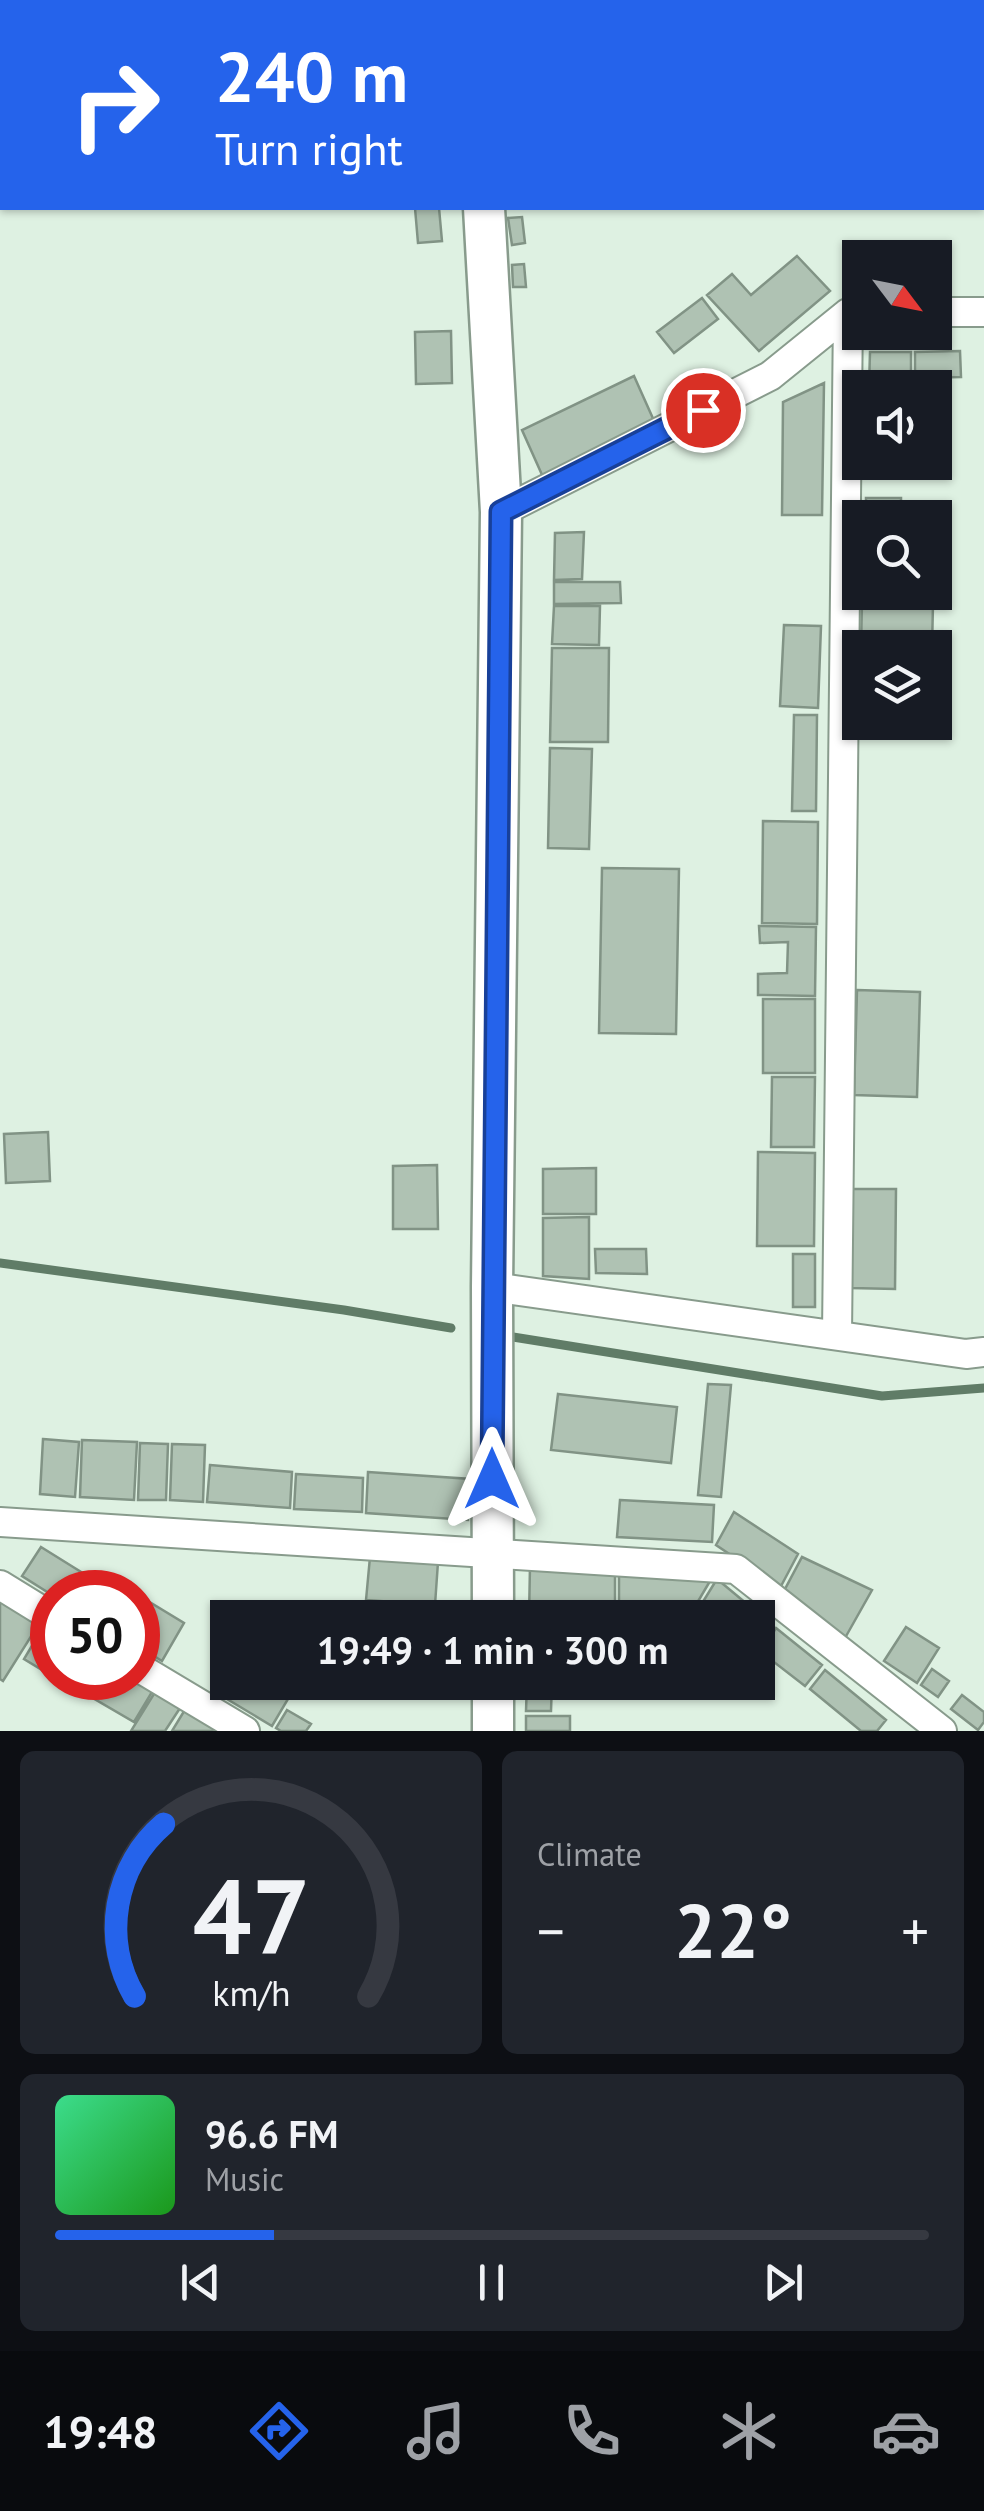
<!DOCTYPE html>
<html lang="en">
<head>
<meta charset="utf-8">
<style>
	:root { --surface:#171b24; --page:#20242c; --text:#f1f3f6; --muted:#9ea1a6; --line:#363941; --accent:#2563eb }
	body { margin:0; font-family:"PT Sans",sans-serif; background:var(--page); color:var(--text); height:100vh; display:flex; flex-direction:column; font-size:38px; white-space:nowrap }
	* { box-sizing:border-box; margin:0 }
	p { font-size:32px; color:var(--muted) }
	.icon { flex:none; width:55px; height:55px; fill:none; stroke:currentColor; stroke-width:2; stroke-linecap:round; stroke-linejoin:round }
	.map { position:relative; height:1731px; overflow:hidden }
	.details { display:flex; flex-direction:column; gap:20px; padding:20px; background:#0d0f14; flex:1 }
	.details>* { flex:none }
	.banner { position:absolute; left:0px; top:0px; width:985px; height:210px; box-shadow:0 2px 8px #0004; background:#2563eb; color:#fff; overflow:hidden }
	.needle { width:65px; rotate:122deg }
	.tools { position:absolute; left:842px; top:240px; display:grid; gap:20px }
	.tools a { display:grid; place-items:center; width:110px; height:110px; border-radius:0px; background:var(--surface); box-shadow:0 2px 8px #0004; font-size:50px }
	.speed { position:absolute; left:30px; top:1570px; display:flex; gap:20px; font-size:50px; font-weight:700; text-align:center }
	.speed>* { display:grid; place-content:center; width:130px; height:130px; border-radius:50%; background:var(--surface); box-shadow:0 2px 8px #0004; line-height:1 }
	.speed .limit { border:15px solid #d22; background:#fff; color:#111 }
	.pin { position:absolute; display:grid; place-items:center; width:85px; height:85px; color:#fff; margin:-42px; border:5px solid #fff; border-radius:50%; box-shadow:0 2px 10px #0007 }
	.me { position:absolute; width:110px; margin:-55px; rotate:0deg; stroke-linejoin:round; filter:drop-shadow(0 0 8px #0008) }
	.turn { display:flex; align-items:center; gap:35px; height:210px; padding:0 50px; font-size:45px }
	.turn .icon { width:130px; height:130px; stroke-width:2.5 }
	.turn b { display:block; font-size:70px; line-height:85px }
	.big { font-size:75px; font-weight:700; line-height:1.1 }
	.details .tile { flex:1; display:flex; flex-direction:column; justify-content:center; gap:15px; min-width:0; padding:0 35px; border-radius:15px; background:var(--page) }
	.details .dial { align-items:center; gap:0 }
	.dial svg { height:260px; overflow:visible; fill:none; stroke:var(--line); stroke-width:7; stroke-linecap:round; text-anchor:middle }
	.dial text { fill:var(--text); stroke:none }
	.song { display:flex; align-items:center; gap:30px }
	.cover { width:120px; height:120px; border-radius:15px; background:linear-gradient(135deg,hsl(150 70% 55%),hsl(120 70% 35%)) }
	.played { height:10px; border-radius:5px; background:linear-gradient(90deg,var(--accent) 25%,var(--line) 25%) }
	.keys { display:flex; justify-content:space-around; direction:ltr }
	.heat { display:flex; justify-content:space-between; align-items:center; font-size:55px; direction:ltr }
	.details .tiles { flex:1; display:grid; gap:20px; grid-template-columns:1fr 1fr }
	.tile:last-child { grid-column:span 2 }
	.trip { position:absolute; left:210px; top:1600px; width:565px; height:100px; border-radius:0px; background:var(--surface); box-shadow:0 2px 8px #0004; font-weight:700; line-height:100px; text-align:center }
	.dock { display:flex; height:160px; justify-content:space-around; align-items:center; background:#090b0e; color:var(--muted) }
	.dock .icon { width:70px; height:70px }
	.dock .on { color:var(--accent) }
	.dock b { font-size:45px; color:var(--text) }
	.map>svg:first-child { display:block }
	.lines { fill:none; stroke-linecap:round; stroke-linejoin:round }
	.stream { stroke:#607c67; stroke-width:9 }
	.building { fill:#afc2b3; stroke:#819385; stroke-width:2.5 }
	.street-casing { stroke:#889b8c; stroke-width:32 }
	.secondary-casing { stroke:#889b8c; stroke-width:45 }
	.street { stroke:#fff; stroke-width:28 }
	.secondary { stroke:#fff; stroke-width:40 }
	.route-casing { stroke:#184099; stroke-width:25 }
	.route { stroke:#2563eb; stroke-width:18 }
</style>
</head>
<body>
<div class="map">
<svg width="984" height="1731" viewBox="0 0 984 1731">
	<rect width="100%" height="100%" fill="#def1e2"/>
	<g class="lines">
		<path class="stream" d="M 0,1263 L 344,1310 L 451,1328
			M 513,1337 L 882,1396 L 984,1388"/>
	</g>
	<path class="building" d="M 415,208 L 439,208 L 442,241 L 418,243 Z
		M 522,217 L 525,243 L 512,245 L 508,218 Z
		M 797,256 L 830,291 L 759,351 L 707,295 L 732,274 L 751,295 Z
		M 524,264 L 526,287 L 513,287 L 512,265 Z
		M 702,298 L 718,319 L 674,353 L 657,332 Z
		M 451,331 L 452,383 L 416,384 L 415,332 Z
		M 960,351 L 961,377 L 915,378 L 915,352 Z
		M 870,352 L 911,352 L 911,388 L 869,388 Z
		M 634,376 L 655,423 L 543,477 L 522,430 Z
		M 824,383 L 822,515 L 782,515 L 783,402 Z
		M 866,498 L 901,498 L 901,518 L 866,518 Z
		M 584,532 L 582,579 L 554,580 L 555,533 Z
		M 554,582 L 620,582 L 621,603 L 554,604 Z
		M 862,602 L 933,604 L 932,648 L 861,648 Z
		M 554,606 L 600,606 L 599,645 L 552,644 Z
		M 784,625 L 821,626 L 818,708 L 780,706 Z
		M 552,648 L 609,648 L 608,742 L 550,742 Z
		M 860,688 L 860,722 L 906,722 L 906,726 L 860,726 Z
		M 794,715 L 817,715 L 816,811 L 792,811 Z
		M 550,748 L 592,749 L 589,849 L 548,848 Z
		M 763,821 L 818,822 L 817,924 L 762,923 Z
		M 602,868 L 679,869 L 676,1034 L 599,1033 Z
		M 759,926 L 816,927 L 815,996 L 758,995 L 758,974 L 787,973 L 788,942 L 760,943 Z
		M 857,990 L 920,992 L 917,1097 L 854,1095 Z
		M 763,999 L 815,999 L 815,1073 L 763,1073 Z
		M 772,1077 L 815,1077 L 814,1147 L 771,1147 Z
		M 48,1132 L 50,1181 L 6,1183 L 4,1134 Z
		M 758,1152 L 815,1153 L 814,1246 L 757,1246 Z
		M 437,1165 L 438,1229 L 393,1229 L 393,1166 Z
		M 596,1168 L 596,1214 L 543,1214 L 543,1169 Z
		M 851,1189 L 896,1189 L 895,1289 L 851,1288 Z
		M 589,1217 L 589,1279 L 543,1276 L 543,1218 Z
		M 595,1249 L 646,1249 L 647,1274 L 596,1273 Z
		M 793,1254 L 815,1254 L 815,1307 L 793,1307 Z
		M 708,1384 L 731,1385 L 721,1497 L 698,1495 Z
		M 558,1394 L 677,1407 L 671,1463 L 551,1450 Z
		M 43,1439 L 79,1442 L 75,1497 L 40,1494 Z
		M 82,1440 L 137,1442 L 134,1500 L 80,1497 Z
		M 140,1443 L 168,1444 L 166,1500 L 138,1500 Z
		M 172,1444 L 205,1445 L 203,1502 L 170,1500 Z
		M 210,1465 L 292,1472 L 290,1508 L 207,1502 Z
		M 368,1472 L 471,1479 L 468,1520 L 366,1513 Z
		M 296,1474 L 363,1478 L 362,1512 L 294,1509 Z
		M 620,1500 L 714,1505 L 712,1542 L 617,1537 Z
		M 734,1512 L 798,1554 L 780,1588 L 716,1545 Z
		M 41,1547 L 110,1590 L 108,1592 L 52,1595 L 22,1576 Z
		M 370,1557 L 438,1562 L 435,1605 L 366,1600 Z
		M 802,1557 L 872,1590 L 845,1638 L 784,1591 Z
		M 530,1566 L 615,1569 L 615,1618 L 529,1618 Z
		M 619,1570 L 713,1576 L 690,1615 L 619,1610 Z
		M 717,1579 L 771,1624 L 758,1645 L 758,1618 L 701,1618 L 696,1613 Z
		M 0,1593 L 42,1619 L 3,1681 L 0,1679 Z
		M 138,1595 L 184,1623 L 162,1661 L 138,1646 Z
		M 46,1622 L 52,1626 L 52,1676 L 24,1659 Z
		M 906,1627 L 939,1648 L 917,1683 L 884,1661 Z
		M 776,1628 L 822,1665 L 805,1686 L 761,1652 Z
		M 228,1665 L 228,1682 L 298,1682 L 272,1726 L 212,1690 Z
		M 932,1669 L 949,1681 L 938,1697 L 921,1685 Z
		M 825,1670 L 886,1720 L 877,1731 L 861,1731 L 810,1689 Z
		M 80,1678 L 138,1678 L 155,1687 L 134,1722 L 74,1687 Z
		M 527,1682 L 552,1682 L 551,1711 L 526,1711 Z
		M 157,1689 L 182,1705 L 165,1731 L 131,1731 Z
		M 962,1695 L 984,1712 L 984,1722 L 978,1730 L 951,1709 Z
		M 186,1708 L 223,1731 L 172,1731 Z
		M 287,1710 L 311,1724 L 306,1731 L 281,1731 L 276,1728 Z
		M 526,1716 L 570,1716 L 570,1731 L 526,1731 Z"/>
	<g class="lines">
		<defs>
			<path id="street" d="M 908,0 L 911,2
				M 982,76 L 984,77
				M 935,312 L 984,312
				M 501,512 L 770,376 L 848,313 L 860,313
				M 492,1287 L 966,1354 L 984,1352
				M 837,1335 L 848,313
				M 0,1522 L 736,1569 L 942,1731
				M 0,1585 L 52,1617
				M 138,1667 L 245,1731"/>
			<path id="secondary" d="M 451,0 L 452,2
				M 484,208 L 501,512 L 492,1287 L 493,1618
				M 493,1682 L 493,1731"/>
		</defs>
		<use href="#street" class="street-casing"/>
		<use href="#secondary" class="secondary-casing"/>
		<use href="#street" class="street"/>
		<use href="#secondary" class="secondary"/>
	</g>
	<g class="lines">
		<defs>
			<path id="route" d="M 492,1479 L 501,512 L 703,410"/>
		</defs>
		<use href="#route" class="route-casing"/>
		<use href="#route" class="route"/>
	</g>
</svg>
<div class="tools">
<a><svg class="needle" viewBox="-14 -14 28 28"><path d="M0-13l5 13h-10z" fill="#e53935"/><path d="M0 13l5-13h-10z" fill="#9ea1a6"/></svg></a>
<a><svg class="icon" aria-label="sound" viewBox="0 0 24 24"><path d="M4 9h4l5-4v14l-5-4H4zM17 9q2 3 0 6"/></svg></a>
<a><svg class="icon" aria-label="search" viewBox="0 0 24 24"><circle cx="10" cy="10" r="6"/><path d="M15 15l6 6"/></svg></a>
<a><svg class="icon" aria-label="layers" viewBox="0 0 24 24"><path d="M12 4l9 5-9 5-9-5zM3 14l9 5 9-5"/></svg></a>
</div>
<div class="speed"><div class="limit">50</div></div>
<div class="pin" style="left:703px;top:410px;background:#d93025"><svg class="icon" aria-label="arrive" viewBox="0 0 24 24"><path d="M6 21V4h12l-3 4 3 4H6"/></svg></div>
<svg class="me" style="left:492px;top:1479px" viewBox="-20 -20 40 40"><path d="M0-17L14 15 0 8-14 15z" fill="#2563eb" stroke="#fff" stroke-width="4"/></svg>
<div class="trip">19:49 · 1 min · 300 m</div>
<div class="banner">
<div class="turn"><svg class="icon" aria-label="right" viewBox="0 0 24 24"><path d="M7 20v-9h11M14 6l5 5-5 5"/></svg><div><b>240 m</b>Turn right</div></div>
</div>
</div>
<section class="details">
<div class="tiles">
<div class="tile dial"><svg viewBox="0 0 100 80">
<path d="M14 69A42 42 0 1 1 86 69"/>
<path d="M14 69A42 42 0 0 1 23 16" stroke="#2563eb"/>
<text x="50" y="56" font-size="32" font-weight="700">47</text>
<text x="50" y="72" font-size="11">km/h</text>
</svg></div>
<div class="tile"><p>Climate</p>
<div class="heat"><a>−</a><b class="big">22°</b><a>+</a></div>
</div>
<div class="tile">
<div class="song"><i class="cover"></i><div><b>96.6 FM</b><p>Music</p></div></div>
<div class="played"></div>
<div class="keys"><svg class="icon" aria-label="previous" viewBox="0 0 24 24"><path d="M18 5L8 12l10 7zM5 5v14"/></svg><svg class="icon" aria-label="pause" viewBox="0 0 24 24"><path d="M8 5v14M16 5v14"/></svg><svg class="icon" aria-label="next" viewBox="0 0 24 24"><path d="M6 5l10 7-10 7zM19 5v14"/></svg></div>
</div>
</div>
</section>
<nav class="dock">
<b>19:48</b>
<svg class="icon on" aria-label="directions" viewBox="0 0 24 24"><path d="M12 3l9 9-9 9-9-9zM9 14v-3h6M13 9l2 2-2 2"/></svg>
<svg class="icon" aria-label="music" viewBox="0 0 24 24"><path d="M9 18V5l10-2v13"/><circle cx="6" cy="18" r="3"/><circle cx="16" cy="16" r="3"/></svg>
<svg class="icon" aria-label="phone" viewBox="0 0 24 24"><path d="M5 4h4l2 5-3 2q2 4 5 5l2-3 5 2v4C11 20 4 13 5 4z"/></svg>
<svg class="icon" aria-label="climate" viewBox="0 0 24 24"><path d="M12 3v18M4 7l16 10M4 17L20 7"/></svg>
<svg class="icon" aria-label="car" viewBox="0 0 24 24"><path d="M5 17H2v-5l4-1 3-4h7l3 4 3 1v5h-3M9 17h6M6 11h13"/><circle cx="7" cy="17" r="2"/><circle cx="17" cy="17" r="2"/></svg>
</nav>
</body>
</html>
